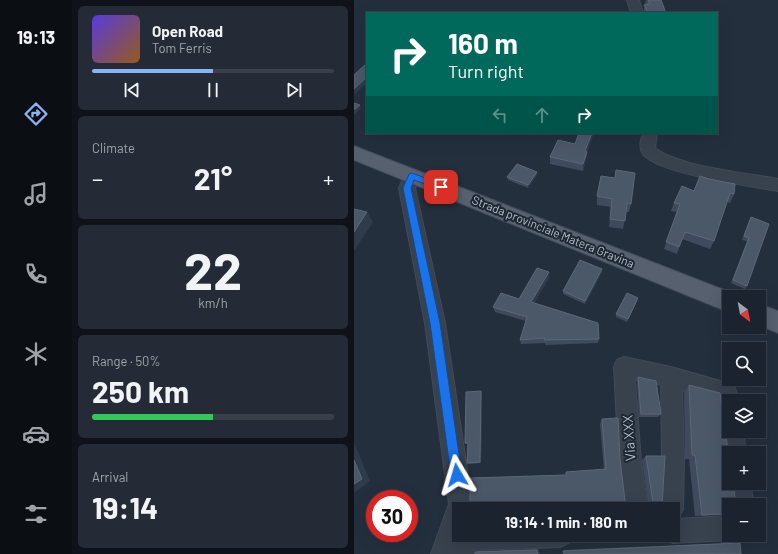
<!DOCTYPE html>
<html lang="en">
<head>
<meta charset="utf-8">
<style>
	:root { --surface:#1b232e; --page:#242b36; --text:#f1f3f6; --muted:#a0a4aa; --line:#39404a; --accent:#8ab4f8 }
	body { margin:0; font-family:Barlow,sans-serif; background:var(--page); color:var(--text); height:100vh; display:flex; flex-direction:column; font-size:15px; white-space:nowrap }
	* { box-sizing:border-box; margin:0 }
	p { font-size:13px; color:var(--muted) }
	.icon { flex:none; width:22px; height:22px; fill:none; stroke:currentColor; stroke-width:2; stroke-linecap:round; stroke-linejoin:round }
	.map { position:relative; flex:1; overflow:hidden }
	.drawer { display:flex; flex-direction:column; gap:6px; padding:6px; background:#0f1319; width:282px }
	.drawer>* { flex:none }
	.banner { position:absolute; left:12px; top:12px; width:352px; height:122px; border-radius:0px; box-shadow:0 4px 16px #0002,0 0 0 1px var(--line); background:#00695c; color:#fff; overflow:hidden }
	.needle { width:26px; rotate:148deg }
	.fabs { position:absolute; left:368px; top:290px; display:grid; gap:8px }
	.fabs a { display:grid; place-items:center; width:44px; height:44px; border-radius:0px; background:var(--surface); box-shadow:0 4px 16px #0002,0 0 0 1px var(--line); font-size:20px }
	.speed { position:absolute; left:12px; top:490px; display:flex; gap:8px; font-size:20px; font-weight:700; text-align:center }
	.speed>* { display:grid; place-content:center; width:52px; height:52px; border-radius:50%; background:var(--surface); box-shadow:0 4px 16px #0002,0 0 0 1px var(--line); line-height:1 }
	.speed .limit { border:6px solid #d22; background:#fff; color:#111 }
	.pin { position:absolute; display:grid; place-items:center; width:34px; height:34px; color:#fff; margin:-17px; border-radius:8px; box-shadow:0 2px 6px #0006 }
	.me { position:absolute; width:44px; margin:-22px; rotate:353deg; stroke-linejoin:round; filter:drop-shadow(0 0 3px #0008) }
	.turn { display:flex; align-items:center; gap:14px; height:84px; padding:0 16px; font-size:18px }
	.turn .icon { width:52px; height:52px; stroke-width:2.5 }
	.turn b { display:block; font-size:28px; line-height:34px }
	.lanes { display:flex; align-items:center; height:38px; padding:0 16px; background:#0003; justify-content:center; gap:20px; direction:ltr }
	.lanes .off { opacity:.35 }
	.big { font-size:30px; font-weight:700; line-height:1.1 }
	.drawer .card { flex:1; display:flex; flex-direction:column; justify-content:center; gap:6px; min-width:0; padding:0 14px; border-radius:6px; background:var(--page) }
	.drawer .dial { align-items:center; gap:0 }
	.dial b { font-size:52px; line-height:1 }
	.song { display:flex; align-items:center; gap:12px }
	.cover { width:48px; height:48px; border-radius:6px; background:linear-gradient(135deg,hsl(250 70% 55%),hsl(30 70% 35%)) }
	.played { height:4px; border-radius:2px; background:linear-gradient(90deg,var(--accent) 50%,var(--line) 50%) }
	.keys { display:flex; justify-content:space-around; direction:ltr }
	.heat { display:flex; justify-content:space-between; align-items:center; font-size:22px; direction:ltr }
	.charge { height:6px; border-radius:3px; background:linear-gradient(90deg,#34c759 50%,var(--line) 0) }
	.trip { position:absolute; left:98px; top:502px; width:228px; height:40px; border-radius:0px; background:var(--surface); box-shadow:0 4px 16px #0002,0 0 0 1px var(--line); font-weight:700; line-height:40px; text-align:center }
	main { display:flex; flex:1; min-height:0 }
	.dock { display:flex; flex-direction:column; width:72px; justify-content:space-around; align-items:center; background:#0b0e12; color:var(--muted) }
	.dock .icon { width:28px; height:28px }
	.dock .selected { color:var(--accent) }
	.dock b { font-size:18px; color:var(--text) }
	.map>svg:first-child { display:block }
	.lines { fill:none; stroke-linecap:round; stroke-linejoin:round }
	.minor-casing { stroke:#414a57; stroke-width:2 }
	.major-casing { stroke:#414a57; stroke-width:2 }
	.minor { fill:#38414e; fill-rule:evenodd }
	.major { fill:#56606e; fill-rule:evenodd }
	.wall { fill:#3f4b5c }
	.shaded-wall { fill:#2f3b4b }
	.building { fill:#4b5868; stroke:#5c6777 }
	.route { fill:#1a73e8; stroke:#114b97 }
	.labels { text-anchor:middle; stroke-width:4; stroke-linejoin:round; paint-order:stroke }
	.street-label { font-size:12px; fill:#b4bcc9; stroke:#1d2633 }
	.near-street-label { font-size:14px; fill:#b4bcc9; stroke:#1d2633 }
</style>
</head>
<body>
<main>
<nav class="dock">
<b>19:13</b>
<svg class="icon selected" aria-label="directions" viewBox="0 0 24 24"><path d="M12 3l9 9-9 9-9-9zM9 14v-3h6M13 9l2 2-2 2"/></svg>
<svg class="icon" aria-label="music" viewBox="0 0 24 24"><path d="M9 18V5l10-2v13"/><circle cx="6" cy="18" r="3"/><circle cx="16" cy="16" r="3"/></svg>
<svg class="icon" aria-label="phone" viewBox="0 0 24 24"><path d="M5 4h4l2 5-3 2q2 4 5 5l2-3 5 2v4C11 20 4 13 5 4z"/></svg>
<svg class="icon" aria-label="climate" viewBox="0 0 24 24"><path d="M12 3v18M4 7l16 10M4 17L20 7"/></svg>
<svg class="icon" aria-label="car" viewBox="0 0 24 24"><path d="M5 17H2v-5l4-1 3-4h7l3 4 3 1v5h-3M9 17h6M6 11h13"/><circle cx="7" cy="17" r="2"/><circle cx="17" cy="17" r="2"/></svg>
<svg class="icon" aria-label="filters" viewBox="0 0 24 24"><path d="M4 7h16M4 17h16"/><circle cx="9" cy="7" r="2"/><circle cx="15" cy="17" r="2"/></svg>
</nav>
<section class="drawer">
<div class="card">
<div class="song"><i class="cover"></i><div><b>Open Road</b><p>Tom Ferris</p></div></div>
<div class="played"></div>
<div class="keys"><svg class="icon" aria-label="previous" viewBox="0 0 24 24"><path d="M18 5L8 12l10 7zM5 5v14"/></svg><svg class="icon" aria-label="pause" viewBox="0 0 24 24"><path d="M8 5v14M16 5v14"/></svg><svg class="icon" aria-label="next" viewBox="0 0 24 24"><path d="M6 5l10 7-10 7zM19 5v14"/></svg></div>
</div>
<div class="card"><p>Climate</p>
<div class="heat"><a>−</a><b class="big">21°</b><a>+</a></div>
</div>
<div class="card dial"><b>22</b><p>km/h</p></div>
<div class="card"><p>Range · 50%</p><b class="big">250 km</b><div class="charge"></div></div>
<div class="card"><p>Arrival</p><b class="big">19:14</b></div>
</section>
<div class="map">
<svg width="424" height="554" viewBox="0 0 424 554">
	<rect width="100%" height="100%" fill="#242f3e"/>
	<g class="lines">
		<defs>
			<path id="minor" d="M 273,0 L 285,0 L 289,13 L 277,13 Z
				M 289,133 L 303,133 L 301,148 C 326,167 392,173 424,179 L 424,191 C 397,186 304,174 289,154 C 284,147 287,140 289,133 Z
				M 58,170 L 64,172 L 66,176 L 61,188 L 91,323 L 119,509 L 105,509 L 105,535 L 218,535 L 214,543 L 206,547 L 124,550 L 125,554 L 77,554 L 95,504 L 71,323 L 45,188 L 52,172 Z
				M 270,357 L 317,367 L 380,385 L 385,401 L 375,401 L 375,417 L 368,413 L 364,400 L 328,390 L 330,457 L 329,509 L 325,517 L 321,519 L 375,516 L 375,535 L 384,535 L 383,536 L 375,540 L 319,543 L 311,539 L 309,535 L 319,535 L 319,509 L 305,509 L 308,457 L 307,385 L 281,379 L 287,463 L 294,509 L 270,509 L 265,463 L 260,367 L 263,360 Z
				M 375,421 L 375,431 L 389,431 L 392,453 L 375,453 L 375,462 C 366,454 366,433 370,423 Z
				M 375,480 L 375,483 L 396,483 L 400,505 L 376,505 L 374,483 Z"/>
			<path id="major" d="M 0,146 L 383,295 L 384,297 L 375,297 L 375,312 L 367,309 L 0,160 Z
				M 405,304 L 424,311 L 424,333 L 405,325 Z"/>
		</defs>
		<use href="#minor" class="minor-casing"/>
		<use href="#major" class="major-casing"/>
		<use href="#minor" class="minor"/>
		<use href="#major" class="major"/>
	</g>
	<path class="wall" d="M 292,0 L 307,0 L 312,13 L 289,13 Z
		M 233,153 L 232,159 L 229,171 L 196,164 L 196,157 Z
		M 183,172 L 183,175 L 174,188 L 154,180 L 153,177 Z
		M 346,176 L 380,194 L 376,203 L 373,202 L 360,241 L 356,249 L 328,239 L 323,254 L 310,249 L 323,212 L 317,211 L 320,203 L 340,191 Z
		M 261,178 L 277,204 L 275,212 L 272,212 L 269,229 L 255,227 L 257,207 L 243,205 L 243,196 Z
		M 397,217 L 393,286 L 391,289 L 377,283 L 393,241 L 388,240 L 395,221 Z
		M 195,272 L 195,278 L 180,303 L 245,339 L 244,343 L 191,345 L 191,343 L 167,344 L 166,340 L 172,321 L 141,312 L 139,307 L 165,299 Z
		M 248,272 L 231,304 L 209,294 L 209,291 Z
		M 283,301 L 273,322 L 262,317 L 262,314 Z
		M 284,377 L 307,414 L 304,417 L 285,417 L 283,381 Z
		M 335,385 L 375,505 L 375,514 L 341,516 L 335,459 L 331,459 L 330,392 Z
		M 128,393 L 127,463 L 115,464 L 113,463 L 114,444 L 112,444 L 111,443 Z
		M 248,419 L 266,459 L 272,509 L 295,509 L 288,460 L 292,456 L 308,508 L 314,509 L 116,509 L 212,475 L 250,470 L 246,424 Z
		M 376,543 L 386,543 L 209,551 L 209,550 Z
		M 184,549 L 186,554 L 121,552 L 126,551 Z"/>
	<path class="shaded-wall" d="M 13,77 L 13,83 L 0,95 L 0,89 Z
		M 6,105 L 7,108 L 0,115 L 0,110 Z
		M 238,133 L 240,133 L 233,153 L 232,159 L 229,171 L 229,164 L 231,151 Z
		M 183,172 L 183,175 L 174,188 L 174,185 Z
		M 13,212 L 19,222 L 0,251 L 0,232 Z
		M 248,269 L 248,272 L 231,304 L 231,301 Z
		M 195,272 L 195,278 L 178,307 L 177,302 Z
		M 127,391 L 128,393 L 127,463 L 126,462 Z
		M 0,442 L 16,481 L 0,493 Z
		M 184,549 L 186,554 L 184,554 L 183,550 Z"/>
	<path class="building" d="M 294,0 L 307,0 L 312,13 L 294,13 L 290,5 L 296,4 Z
		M 13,63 L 13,77 L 0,89 L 0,75 Z
		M 0,103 L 6,105 L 0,110 Z
		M 225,133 L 238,133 L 231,151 L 233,152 L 229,164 L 196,157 L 204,140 L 221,144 Z
		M 163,164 L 183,172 L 174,185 L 153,177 Z
		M 262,170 L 281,173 L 277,204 L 273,203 L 271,221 L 256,219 L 258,199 L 243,196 L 247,176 L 261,178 Z
		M 346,176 L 355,179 L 381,184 L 380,194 L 376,193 L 360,241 L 331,232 L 325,247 L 312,242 L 326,204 L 320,203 L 328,186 L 340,191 Z
		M 0,209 L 13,212 L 0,232 Z
		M 397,217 L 415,224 L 393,286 L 379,280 L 395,238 L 390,236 Z
		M 226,260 L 248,269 L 231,301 L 209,291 Z
		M 183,268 L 195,272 L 177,302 L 244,323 L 245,339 L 190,340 L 191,338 L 166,340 L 173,317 L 139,307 L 147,293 L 165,299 Z
		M 273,293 L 284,298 L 274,319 L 262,314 Z
		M 284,377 L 302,381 L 307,414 L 287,414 Z
		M 335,385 L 366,393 L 375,457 L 375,483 L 379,483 L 382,505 L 375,505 L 375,514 L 348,515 L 341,455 L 338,455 Z
		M 127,391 L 126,462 L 113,463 L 114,443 L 111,443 L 112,392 Z
		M 264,418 L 266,459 L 272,509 L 300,509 L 292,456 L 311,456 L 308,508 L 314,509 L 116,509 L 116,478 L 212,475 L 212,472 L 252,469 L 248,419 Z
		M 0,460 L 8,479 L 0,484 Z
		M 386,543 L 387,554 L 210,554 L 209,551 Z
		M 183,550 L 184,554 L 121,554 L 121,552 Z"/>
	<path class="route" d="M 58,173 L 90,185 L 91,187 L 87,190 L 60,180 L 57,188 L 86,323 L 108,475 L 107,479 L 103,481 L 99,479 L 97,475 L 76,323 L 49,188 L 55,174 Z"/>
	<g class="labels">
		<g class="street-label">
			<text transform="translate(199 232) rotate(22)" y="4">Strada provinciale Matera Gravina</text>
		</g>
		<g class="near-street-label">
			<text transform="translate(275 438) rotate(-94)" y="5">Via XXX</text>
		</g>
	</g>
</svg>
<div class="fabs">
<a><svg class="needle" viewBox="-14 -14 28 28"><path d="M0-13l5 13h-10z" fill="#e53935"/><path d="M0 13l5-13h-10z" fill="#a0a4aa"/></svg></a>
<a><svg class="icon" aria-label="search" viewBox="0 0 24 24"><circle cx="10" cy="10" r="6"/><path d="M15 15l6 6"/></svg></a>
<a><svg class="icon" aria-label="layers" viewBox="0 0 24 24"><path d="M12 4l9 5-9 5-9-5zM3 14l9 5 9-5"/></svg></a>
<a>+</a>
<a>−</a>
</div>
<div class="speed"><div class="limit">30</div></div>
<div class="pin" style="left:87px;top:187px;background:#d93025"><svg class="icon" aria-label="arrive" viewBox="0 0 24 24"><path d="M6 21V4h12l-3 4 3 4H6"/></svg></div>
<svg class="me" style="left:103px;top:475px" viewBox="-20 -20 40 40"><path d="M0-17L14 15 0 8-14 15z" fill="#1a73e8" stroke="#fff" stroke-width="4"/></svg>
<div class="trip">19:14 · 1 min · 180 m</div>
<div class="banner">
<div class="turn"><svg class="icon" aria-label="right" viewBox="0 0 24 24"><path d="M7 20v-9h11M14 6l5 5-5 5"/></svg><div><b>160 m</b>Turn right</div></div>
<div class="lanes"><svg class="icon off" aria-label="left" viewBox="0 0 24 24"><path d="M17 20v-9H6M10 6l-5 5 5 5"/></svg><svg class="icon off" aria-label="ahead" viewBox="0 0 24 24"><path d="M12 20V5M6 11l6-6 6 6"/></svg><svg class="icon" aria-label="right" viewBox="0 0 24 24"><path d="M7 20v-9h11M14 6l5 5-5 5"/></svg></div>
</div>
</div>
</main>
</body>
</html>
